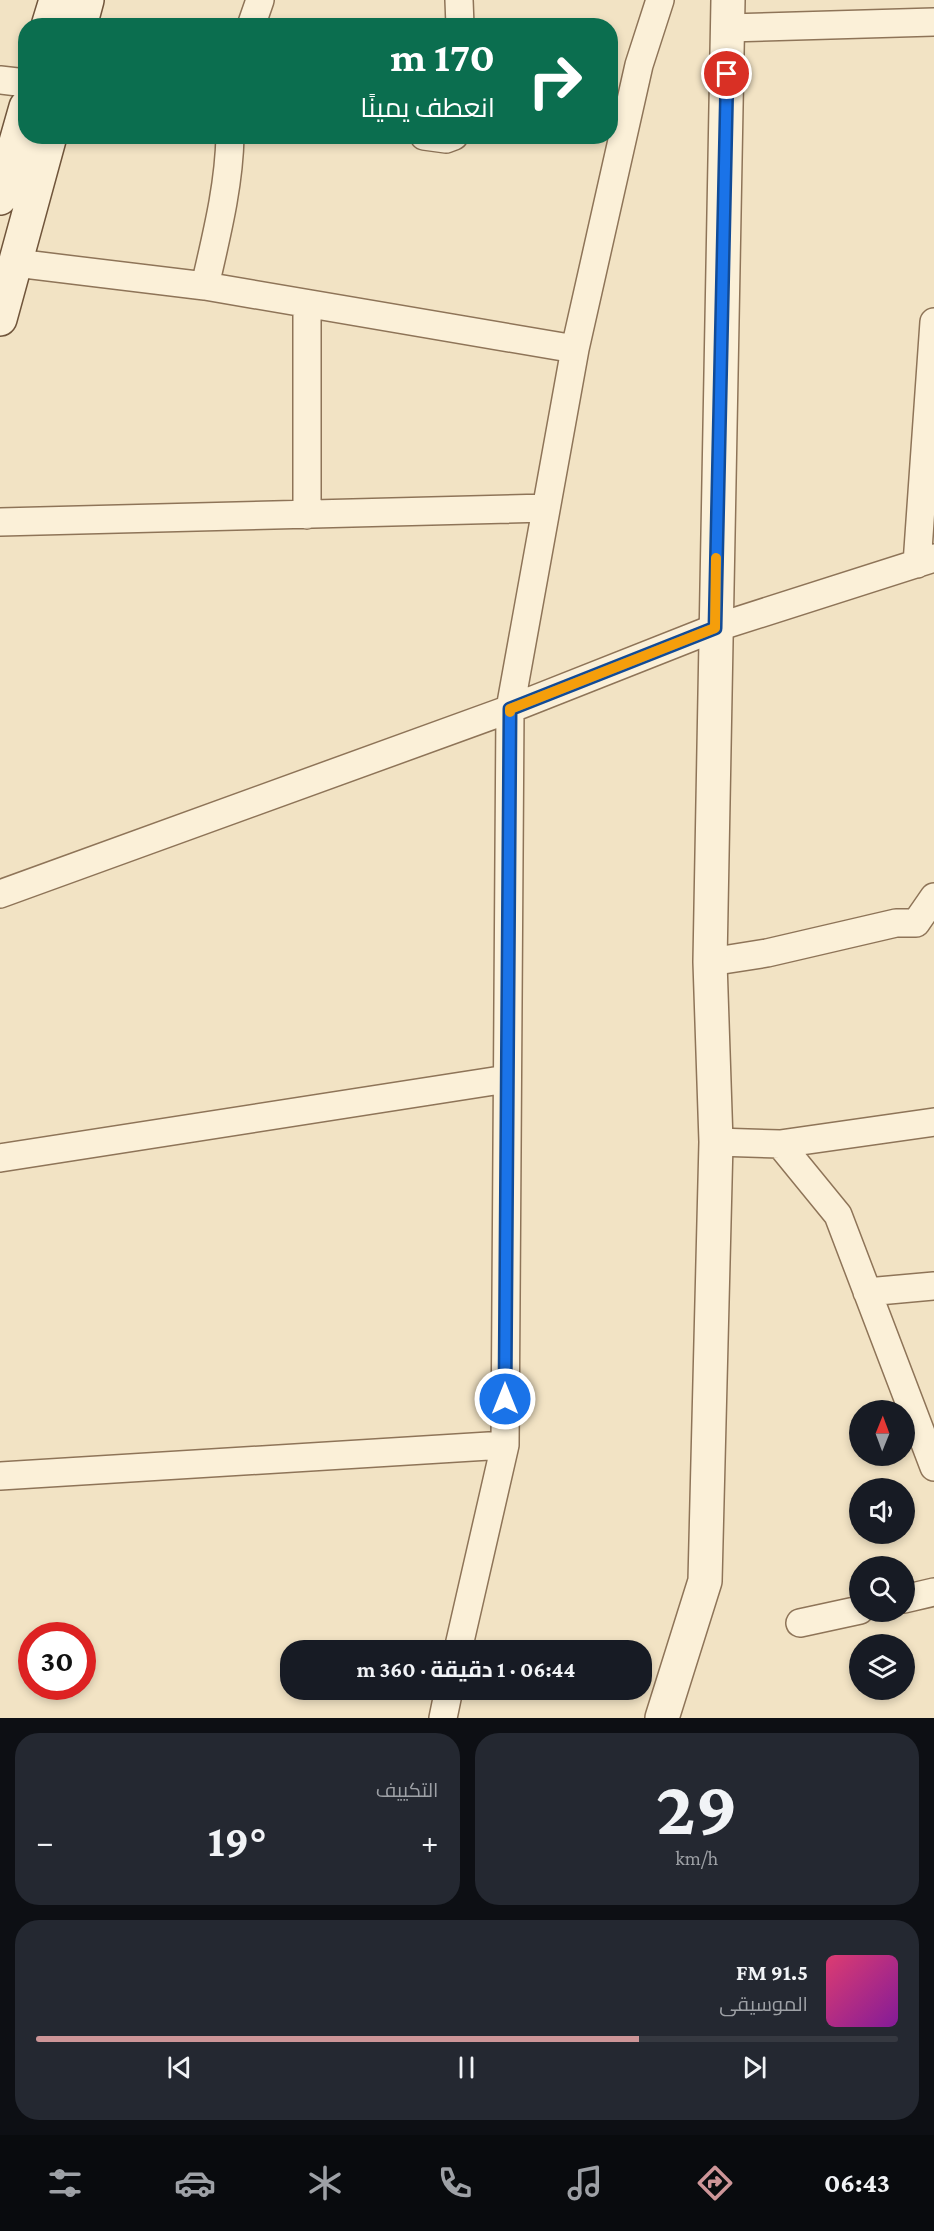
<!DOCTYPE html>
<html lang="ar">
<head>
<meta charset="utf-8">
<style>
	:root { --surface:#171b24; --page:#242831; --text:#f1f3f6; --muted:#9ea1a6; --line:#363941; --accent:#cd9598 }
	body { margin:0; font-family:"Crimson Pro",Cairo,serif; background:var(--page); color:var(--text); direction:rtl; height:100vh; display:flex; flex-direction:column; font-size:22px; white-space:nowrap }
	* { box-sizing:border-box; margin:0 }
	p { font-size:20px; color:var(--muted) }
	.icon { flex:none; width:33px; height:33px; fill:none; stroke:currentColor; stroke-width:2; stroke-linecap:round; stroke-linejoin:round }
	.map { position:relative; height:1718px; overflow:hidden; direction:ltr }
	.panel { display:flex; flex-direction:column; gap:15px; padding:15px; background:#0d0f14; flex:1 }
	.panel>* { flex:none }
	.hud { position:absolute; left:18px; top:18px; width:600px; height:126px; border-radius:24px; box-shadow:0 3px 9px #0003; direction:rtl; background:#0b6e4f; color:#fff; overflow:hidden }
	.needle { width:39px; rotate:1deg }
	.buttons { position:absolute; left:849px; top:1400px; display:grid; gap:12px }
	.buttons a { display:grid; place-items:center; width:66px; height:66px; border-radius:50%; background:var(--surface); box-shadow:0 3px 9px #0003; font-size:30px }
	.speed { position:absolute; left:18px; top:1622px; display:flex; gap:12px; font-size:30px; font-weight:700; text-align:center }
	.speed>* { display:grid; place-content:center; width:78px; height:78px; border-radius:50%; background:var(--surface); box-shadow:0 3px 9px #0003; line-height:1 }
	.speed .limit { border:9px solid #d22; background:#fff; color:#111 }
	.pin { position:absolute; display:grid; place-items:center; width:51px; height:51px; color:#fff; margin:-26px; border:3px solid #fff; border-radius:50%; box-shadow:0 2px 6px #0007 }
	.me { position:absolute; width:66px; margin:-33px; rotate:0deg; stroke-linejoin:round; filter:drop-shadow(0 0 4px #0008) }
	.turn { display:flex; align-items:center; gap:21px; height:126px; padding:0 24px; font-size:27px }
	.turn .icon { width:78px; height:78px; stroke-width:2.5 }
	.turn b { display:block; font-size:42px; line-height:51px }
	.big { font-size:45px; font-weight:700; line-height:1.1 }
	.panel .widget { flex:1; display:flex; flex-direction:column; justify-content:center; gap:9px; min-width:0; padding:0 21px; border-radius:24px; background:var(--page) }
	.panel .dial { align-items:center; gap:0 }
	.dial b { font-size:78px; line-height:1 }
	.song { display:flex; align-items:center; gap:18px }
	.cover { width:72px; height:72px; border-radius:9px; background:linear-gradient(135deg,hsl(340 70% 55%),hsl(290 70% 35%)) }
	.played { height:6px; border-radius:3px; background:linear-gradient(90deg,var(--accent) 70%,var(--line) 70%) }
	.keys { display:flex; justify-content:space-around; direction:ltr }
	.heat { display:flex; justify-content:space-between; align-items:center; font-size:33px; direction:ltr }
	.panel .tiles { flex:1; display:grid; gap:15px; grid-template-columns:1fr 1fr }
	.widget:last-child { grid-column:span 2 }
	.trip { position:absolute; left:280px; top:1640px; width:372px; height:60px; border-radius:24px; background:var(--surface); box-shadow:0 3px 9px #0003; font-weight:700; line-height:60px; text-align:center; direction:rtl }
	.menu { display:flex; height:96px; justify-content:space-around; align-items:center; background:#090b0e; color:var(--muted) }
	.menu .icon { width:42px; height:42px }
	.menu .on { color:var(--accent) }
	.menu b { font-size:27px; color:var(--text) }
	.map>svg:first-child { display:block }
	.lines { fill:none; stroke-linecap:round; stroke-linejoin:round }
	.minor-casing { stroke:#8e7458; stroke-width:30 }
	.tertiary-casing { stroke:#8e7458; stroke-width:36 }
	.secondary-casing { stroke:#70553b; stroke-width:36 }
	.minor { stroke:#fbf0d8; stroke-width:27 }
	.tertiary { stroke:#fbf0d8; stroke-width:33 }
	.secondary { stroke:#fbf0d8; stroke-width:33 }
	.route-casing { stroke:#114b97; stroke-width:15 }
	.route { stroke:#1a73e8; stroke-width:10 }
	.slow { stroke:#f59e0b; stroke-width:10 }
</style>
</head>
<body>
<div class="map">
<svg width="934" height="1718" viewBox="0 0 934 1718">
	<rect width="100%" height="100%" fill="#f2e3c4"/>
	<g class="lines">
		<defs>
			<path id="minor" d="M 459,0 L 460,26
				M 251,26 L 260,0
				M 728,28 L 934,22
				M 0,80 L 26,83
				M 424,136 L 446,139 L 454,136
				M 16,263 L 205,286 L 575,349
				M 205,286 C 216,237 229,187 230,136
				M 307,304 L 307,515
				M 0,522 L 546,508
				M 917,564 L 934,322
				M 0,894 L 510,709 L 715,628 L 934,558
				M 710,962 L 767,953 L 896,923 L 916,923 L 934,897
				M 716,1142 L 780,1144 L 838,1215 L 934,1467
				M 780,1144 L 934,1122
				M 0,1158 L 507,1079
				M 867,1292 L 934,1286
				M 0,1476 L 505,1445
				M 904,1599 L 934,1592
				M 800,1623 L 860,1610
				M 458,1650 L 505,1445 L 510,709 L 575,349 L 639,65 L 660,0
				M 443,1718 L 449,1689"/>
			<path id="tertiary" d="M 662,1718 L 705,1581 L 716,1142 L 710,962 L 728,0"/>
			<path id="secondary" d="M 48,26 L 56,0
				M 80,26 L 87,0
				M 0,198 L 26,107
				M 0,319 L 50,136"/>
		</defs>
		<use href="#minor" class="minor-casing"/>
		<use href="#tertiary" class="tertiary-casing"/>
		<use href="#secondary" class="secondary-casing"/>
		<use href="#minor" class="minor"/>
		<use href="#tertiary" class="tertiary"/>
		<use href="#secondary" class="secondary"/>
	</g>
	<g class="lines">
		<defs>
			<path id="route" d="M 505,1399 L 510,709 L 715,628 L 727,74"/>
		</defs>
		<use href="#route" class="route-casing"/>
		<use href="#route" class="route"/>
		<path class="slow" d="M 510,712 L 510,709 L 715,628 L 716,558"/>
	</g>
</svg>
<div class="buttons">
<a><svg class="needle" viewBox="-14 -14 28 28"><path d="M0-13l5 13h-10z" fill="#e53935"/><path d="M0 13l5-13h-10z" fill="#9ea1a6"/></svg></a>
<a><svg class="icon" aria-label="sound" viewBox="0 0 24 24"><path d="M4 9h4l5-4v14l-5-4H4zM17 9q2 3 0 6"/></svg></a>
<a><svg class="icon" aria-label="search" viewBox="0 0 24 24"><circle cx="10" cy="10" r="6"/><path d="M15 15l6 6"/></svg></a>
<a><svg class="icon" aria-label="layers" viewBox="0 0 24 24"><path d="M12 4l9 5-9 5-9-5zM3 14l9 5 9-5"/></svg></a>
</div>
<div class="speed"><div class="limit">30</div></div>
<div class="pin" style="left:727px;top:74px;background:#d93025"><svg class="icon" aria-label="arrive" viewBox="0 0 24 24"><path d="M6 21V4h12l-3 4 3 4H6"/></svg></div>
<svg class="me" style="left:505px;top:1399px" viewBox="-20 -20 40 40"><circle r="17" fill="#1a73e8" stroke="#fff" stroke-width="3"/><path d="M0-11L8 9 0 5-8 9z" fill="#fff"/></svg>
<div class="trip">06:44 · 1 دقيقة · 360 m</div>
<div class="hud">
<div class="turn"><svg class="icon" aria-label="right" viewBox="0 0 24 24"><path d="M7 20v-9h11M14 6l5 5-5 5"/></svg><div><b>170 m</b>انعطف يمينًا</div></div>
</div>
</div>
<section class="panel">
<div class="tiles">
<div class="widget dial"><b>29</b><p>km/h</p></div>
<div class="widget"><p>التكييف</p>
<div class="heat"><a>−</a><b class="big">19°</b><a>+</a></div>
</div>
<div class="widget">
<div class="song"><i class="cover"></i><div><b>91.5 FM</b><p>الموسيقى</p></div></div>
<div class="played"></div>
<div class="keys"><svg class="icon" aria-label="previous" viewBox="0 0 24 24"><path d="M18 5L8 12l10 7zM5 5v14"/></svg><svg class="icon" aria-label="pause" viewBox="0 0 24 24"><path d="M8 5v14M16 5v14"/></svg><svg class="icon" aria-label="next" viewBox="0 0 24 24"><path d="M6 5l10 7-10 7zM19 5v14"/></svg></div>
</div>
</div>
</section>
<nav class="menu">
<b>06:43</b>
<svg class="icon on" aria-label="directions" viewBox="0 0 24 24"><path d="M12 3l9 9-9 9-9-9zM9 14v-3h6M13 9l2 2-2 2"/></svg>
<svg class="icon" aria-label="music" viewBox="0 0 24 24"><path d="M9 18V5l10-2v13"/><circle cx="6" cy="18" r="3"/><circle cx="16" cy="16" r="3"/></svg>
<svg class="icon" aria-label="phone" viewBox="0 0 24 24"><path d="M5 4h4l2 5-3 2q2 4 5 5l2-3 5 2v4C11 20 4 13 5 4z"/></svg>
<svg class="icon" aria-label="climate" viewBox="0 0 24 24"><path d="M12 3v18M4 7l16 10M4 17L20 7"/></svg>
<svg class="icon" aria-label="car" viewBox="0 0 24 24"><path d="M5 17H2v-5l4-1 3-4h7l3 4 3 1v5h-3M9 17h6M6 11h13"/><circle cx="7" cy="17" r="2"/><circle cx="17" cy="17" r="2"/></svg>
<svg class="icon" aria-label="filters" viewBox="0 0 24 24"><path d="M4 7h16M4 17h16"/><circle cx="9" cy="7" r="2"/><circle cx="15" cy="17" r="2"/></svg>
</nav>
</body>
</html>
